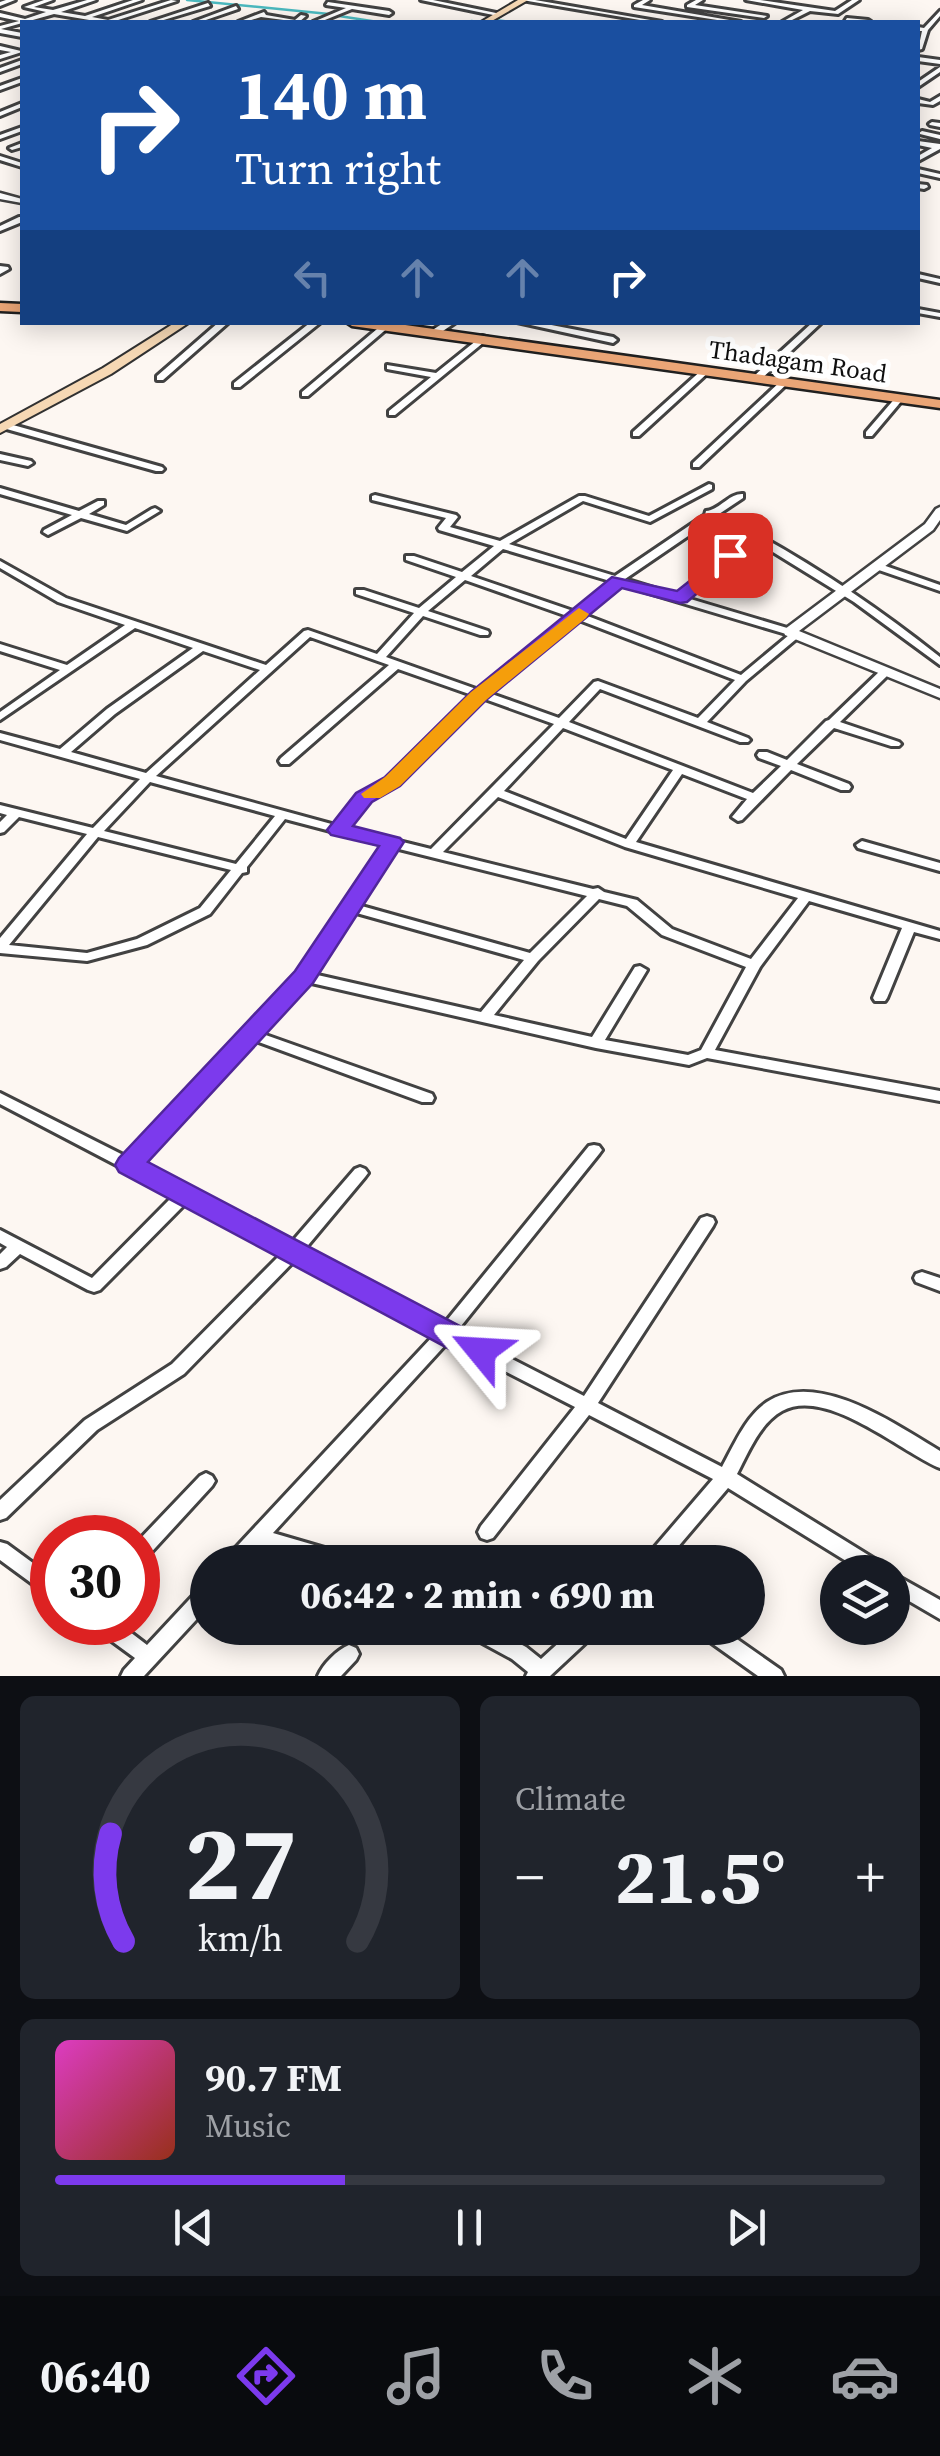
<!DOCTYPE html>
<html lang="en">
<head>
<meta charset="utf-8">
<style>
	:root { --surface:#171b24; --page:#20242c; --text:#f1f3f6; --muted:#9ea1a6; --line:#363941; --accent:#7c3aed }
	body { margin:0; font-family:"Source Serif 4",serif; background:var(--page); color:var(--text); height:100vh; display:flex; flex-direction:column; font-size:38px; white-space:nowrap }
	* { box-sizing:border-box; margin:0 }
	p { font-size:32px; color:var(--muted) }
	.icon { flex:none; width:55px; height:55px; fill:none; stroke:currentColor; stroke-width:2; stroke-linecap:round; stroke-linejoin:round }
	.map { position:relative; height:1676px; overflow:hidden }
	.details { display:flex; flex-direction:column; gap:20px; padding:20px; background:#0d0f14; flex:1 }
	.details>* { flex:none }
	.banner { position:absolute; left:20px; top:20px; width:900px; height:305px; border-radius:0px; box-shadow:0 5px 25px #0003; background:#1a4fa0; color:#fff; overflow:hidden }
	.fabs { position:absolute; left:820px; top:1555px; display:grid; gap:20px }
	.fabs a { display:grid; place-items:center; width:90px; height:90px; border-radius:50%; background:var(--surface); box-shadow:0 5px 25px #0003; font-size:50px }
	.speed { position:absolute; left:30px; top:1515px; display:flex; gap:20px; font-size:50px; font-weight:700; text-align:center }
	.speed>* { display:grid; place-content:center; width:130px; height:130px; border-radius:50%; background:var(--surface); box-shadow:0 5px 25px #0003; line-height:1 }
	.speed .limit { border:15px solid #d22; background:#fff; color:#111 }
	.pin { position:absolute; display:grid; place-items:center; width:85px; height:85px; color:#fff; margin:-42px; border-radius:20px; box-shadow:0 5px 15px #0006 }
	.me { position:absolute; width:110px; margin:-55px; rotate:297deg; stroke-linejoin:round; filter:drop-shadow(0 0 8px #0008) }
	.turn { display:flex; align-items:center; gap:35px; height:210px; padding:0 50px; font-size:45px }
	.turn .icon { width:130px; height:130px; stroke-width:2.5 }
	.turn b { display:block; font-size:70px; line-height:85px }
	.lanes { display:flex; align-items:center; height:95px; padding:0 50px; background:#0003; justify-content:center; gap:50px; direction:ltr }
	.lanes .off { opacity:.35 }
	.big { font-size:75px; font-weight:800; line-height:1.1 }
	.details .card { flex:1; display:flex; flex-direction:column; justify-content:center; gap:15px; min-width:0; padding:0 35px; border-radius:15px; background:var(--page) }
	.details .dial { align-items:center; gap:0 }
	.dial svg { height:260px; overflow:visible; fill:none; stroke:var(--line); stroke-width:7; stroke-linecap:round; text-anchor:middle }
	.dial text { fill:var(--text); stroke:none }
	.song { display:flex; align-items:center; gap:30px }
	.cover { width:120px; height:120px; border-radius:15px; background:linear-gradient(135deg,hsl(310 70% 55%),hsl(10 70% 35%)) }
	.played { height:10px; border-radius:5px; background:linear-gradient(90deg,var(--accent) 35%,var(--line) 35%) }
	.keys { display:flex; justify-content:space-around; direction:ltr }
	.heat { display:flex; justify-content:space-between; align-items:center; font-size:55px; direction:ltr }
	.details .tiles { flex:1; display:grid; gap:20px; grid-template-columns:1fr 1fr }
	.card:last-child { grid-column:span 2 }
	.trip { position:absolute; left:190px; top:1545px; width:575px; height:100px; border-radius:50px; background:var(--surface); box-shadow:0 5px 25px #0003; font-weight:800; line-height:100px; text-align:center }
	.dock { display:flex; height:160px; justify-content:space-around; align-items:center; background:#090b0e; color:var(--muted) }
	.dock .icon { width:70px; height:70px }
	.dock .on { color:var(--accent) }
	.dock b { font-size:45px; color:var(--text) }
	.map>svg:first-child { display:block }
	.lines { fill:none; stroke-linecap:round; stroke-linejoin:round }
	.stream { stroke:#4bb9bf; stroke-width:2.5 }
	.minor-casing { stroke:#424242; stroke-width:6 }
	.tertiary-casing { stroke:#424242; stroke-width:5 }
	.secondary-casing { stroke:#313131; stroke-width:4 }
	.primary-casing { stroke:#202020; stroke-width:5 }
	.minor { fill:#fff; fill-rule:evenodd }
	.tertiary { fill:#fff; fill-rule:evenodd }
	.secondary { fill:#f6d8b4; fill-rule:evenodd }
	.primary { fill:#eaa576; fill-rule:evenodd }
	.route { fill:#7c3aed; stroke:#51269a; stroke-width:2.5 }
	.slow { fill:#f59e0b }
	.labels { text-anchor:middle; stroke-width:10; stroke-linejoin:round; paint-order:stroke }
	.far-street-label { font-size:25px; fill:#0f0f0f; stroke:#fff }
</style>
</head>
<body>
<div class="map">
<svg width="940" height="1676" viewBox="0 0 940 1676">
	<rect width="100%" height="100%" fill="#fdf7f2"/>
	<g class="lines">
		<path class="stream" d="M 187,0 L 329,14
			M 339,16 L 378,22
			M 494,20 L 511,22
			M 466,22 L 472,21"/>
		<defs>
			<path id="minor" d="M 6,0 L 15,0 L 0,6 L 0,2 Z
				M 44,0 L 53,0 L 34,7 L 53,10 L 87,0 L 96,0 L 61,12 L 85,16 L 133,0 L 142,0 L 92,17 L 108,20 L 171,0 L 177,1 L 112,22 L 101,22 L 54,14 L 1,29 L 22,33 L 22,37 L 0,33 L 0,26 L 19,21 L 0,17 L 0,13 L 25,19 L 46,12 L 24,7 Z
				M 421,0 L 433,0 L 501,14 L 498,16 Z
				M 522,0 L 535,0 L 662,22 L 652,22 Z
				M 643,0 L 650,0 L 642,5 L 741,22 L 730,22 L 634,7 L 634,5 Z
				M 696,0 L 703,0 L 695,5 L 767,16 L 764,18 L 687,7 L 687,5 Z
				M 746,0 L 760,0 L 835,11 L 852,0 L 859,0 L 838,14 L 810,11 L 788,22 L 782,22 L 803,10 Z
				M 328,2 L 389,11 L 392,13 L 389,15 L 352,9 L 320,22 L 313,22 L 346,8 L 326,5 Z
				M 208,3 L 210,6 L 157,22 L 150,22 Z
				M 236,6 L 238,9 L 200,22 L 193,22 Z
				M 940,11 L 940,16 L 928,30 L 922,49 L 918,50 L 922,31 L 918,31 L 918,27 L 924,28 Z
				M 264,12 L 266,15 L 295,20 L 301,15 L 306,16 L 299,22 L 261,17 L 245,22 L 238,22 Z
				M 847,18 L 868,20 L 871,22 L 845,21 Z
				M 0,46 L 21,51 L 22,52 L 0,59 L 0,55 L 11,52 L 0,50 Z
				M 918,57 L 940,60 L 940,64 L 918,61 Z
				M 22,60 L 22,64 L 0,72 L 0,68 Z
				M 940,67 L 940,72 L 918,87 L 918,82 Z
				M 22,78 L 22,82 L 0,90 L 0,86 Z
				M 940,96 L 940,101 L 933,105 L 918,103 L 918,99 L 930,102 Z
				M 22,103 L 22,107 L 0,116 L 0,112 Z
				M 932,122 L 940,123 L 940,127 L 930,125 L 929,124 Z
				M 22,127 L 22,131 L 0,139 L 0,135 Z
				M 922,131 L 940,135 L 940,139 L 920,134 L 919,133 Z
				M 918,141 L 940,144 L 940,149 L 918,161 L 918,156 L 932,148 L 918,145 Z
				M 22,143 L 22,147 L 12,150 L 9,148 Z
				M 0,156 L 22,163 L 22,167 L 0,160 Z
				M 918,169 L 940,174 L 940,178 L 918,173 Z
				M 918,184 L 927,185 L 928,187 L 924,189 L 918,188 Z
				M 19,217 L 22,217 L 22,222 L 0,231 L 0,226 Z
				M 0,266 L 8,267 L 9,269 L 0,274 Z
				M 918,274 L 940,279 L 940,283 L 918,278 Z
				M 918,309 L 940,313 L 940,317 L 918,313 Z
				M 219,322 L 229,322 L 163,380 L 157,380 L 157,376 Z
				M 311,322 L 321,322 L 240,387 L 234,387 L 234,383 Z
				M 445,322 L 456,322 L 440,333 L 434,333 L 434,329 Z
				M 517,322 L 536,322 L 613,337 L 617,340 L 613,343 Z
				M 813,322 L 822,322 L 760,380 L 754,380 L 754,376 Z
				M 383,324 L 390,326 L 308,396 L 302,396 L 302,392 Z
				M 482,336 L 489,338 L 395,415 L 389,415 L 389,411 L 431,377 L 387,369 L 387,365 L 436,373 Z
				M 704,368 L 711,370 L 639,436 L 633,436 L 633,432 Z
				M 782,380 L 789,382 L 699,467 L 693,467 L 693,463 Z
				M 897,396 L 904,398 L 872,436 L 866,436 L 866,432 Z
				M 6,423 L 162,467 L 164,469 L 162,471 L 156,471 L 3,428 L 1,426 Z
				M 0,454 L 31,461 L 33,463 L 28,466 L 0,460 Z
				M 709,484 L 712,485 L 712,489 L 650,522 L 583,501 L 509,544 L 615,576 L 705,515 L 706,511 C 720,510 729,493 743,494 L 743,498 L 719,514 C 798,554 871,602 940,657 L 940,665 L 854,602 L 755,541 L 687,598 L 794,630 L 801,635 L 746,681 L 707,722 L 748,738 L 750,740 L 748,742 L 740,742 L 600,689 L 569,722 L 753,793 L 781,766 L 759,758 L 757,755 L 759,752 L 767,752 L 787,760 L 826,721 L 829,720 L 881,670 L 889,670 L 891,672 L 889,674 L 840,722 L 899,742 L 901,744 L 899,746 L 891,746 L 834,728 L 797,764 L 849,784 L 851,787 L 849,790 L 841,790 L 791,770 L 742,820 L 738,821 L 732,817 L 747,799 L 682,774 L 636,842 L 940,931 L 940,939 L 914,932 L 887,998 L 885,1001 L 875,1001 L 873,998 L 902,928 L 809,901 L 760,967 L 715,1050 L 940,1091 L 940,1101 L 707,1058 L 689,1065 L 596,1048 L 307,982 L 260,1033 L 432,1094 L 434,1098 L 432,1102 L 422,1102 L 253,1040 L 139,1164 L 291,1243 L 355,1169 L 360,1167 L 365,1169 L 368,1173 L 365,1177 L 304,1250 L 444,1324 L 589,1146 L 594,1145 L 599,1146 L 602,1150 L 599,1154 L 457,1331 L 584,1396 L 701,1218 L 707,1216 L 713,1218 L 715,1222 L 713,1226 L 598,1403 L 722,1467 C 734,1445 746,1416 767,1402 C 818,1369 896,1425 940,1451 L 940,1468 C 901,1452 826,1386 782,1411 C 760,1423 748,1453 737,1474 L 886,1566 L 888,1572 L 864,1572 L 728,1488 L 665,1562 L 645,1562 L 647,1556 L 713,1479 L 589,1415 L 493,1538 L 487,1540 L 481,1538 L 478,1532 L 481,1526 L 575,1407 L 448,1342 L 273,1533 L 345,1554 L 352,1556 L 354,1562 L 318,1562 L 261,1546 L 246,1562 L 226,1562 L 228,1556 L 434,1335 L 295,1260 L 184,1374 L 97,1430 L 6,1518 L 0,1520 L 0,1500 L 85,1420 L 172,1364 L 282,1253 L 187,1202 L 100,1290 L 94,1292 L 88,1290 L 20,1254 L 6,1267 L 0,1269 L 0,1254 L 7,1247 L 0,1243 L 0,1230 L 92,1278 L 174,1195 L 0,1104 L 0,1093 L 127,1157 L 299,974 L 384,845 L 285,819 L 247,867 L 247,872 L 242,873 L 210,914 L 147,945 L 87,961 L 0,953 L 0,938 L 87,834 L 19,817 L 4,832 L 0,833 L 0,822 L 7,815 L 0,813 L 0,805 L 93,828 L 140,779 L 0,740 L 0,733 L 60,749 L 107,709 L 193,648 L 135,628 L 0,720 L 0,712 L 60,670 L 0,651 L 0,644 L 67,665 L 125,625 L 58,602 L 0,568 L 0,561 L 66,598 L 266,665 L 304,631 L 308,630 L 377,654 L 414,613 L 356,594 L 356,590 L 364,590 L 419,608 L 456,577 L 406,560 L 406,556 L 414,556 L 462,572 L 494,546 L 439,530 L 438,528 L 446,518 L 372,500 L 372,496 L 375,495 L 456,515 L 458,517 L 450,527 L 500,541 L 579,496 L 585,496 L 649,516 ZM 713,519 L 748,537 L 677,595 L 625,579 ZM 503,549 L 610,581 L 611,583 L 576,612 L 471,576 ZM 465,580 L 570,617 L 479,690 L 386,657 L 423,616 L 480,635 L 488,635 L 489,633 L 488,631 L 428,611 ZM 622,585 L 786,634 L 789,635 L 741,675 L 585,615 ZM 579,620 L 735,680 L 698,718 L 598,681 L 594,682 L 559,718 L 489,693 ZM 310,637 L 389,665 L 281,758 L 279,761 L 281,764 L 289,764 L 398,669 L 472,695 L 389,779 L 360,795 L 335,825 L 156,776 ZM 203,651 L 260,670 L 146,773 L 71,752 L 115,714 ZM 482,698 L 554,724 L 431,849 L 346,828 L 368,801 L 397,785 ZM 563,728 L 673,770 L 626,839 L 504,791 ZM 150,782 L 275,816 L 236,864 L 104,831 ZM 498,797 L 625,847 L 798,898 L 751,959 L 672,929 L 637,900 L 604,892 L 598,888 L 593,889 L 443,852 ZM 98,837 L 231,870 L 200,908 L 137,939 L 87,953 L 9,945 ZM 395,848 L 587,896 L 530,953 L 358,905 ZM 599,899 L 627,906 L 662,935 L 746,967 L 701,1050 L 688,1055 L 605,1040 L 647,970 L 640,966 L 635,967 L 592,1037 L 494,1015 L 538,961 ZM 353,912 L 524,960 L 481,1012 L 313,974 Z
				M 0,488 L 79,511 L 98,501 L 104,501 L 104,505 L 89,514 L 126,525 L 152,509 L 155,508 L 160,511 L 127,531 L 81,518 L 48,535 L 43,532 L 44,530 L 72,515 L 0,494 Z
				M 877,563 L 940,585 L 940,591 L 873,568 L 872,566 Z
				M 862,841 L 940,863 L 940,871 L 858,848 L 856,845 Z
				M 922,1272 L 940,1278 L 940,1291 L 916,1282 L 914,1278 L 916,1274 Z
				M 206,1473 L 212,1476 L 215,1481 L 212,1486 L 145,1559 L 138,1561 L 138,1541 L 200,1476 Z
				M 0,1542 L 7,1544 L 52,1577 L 52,1595 L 45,1593 L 0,1560 Z
				M 892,1573 L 940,1600 L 940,1619 L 892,1591 Z
				M 208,1585 L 208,1607 L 144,1676 L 121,1676 L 124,1670 L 135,1658 L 94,1628 L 92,1622 L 117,1622 L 147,1645 L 201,1587 Z
				M 463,1628 L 490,1628 L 526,1647 L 541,1659 L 575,1628 L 598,1628 L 595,1634 L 550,1676 L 526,1676 L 528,1672 L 512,1659 L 466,1634 Z
				M 696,1628 L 721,1628 L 781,1670 L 784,1676 L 758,1676 L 699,1634 Z
				M 349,1645 L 356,1648 L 359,1654 L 356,1660 L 341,1676 L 318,1676 C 323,1664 337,1650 349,1645 Z"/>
			<path id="tertiary" d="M 0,193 L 22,199 L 22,203 L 0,199 Z
				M 940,507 L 940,520 L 933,530 L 799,631 L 940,689 L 940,698 L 785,635 L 784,632 L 785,629 L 925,524 L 936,509 Z"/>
			<path id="secondary" d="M 518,0 L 528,0 L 490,22 L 481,22 Z
				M 176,322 L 190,322 L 111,374 L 0,433 L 0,424 L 103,368 Z"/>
			<path id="primary" d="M 0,303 L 22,304 L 22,312 L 0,311 Z
				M 346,322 L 384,322 L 940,400 L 940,408 L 352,326 Z"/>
		</defs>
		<use href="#minor" class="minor-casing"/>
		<use href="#tertiary" class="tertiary-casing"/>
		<use href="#secondary" class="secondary-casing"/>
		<use href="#primary" class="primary-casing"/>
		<use href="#minor" class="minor"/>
		<use href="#tertiary" class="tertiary"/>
		<use href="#secondary" class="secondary"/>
		<use href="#primary" class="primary"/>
	</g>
	<path class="route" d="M 730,549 L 737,551 L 737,559 L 687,602 L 680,603 L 622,588 L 486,700 L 400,786 L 372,802 L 353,826 L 400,838 L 404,842 L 313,983 L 148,1162 L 492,1343 L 496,1351 L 492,1360 L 481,1364 L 470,1360 L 119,1172 L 115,1165 L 119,1158 L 295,971 L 379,846 L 331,835 L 327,830 L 356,793 L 385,777 L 471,692 L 612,577 L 677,591 Z"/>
	<path class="slow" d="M 579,608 L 589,614 L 586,618 L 486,700 L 400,786 L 380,798 L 364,798 L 361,794 L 385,777 L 471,692 Z"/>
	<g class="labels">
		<g class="far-street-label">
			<text transform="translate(798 361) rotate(8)" y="9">Thadagam Road</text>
		</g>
	</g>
</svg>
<div class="fabs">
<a><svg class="icon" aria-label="layers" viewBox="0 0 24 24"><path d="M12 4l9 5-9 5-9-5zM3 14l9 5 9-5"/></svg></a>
</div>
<div class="speed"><div class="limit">30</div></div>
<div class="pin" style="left:730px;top:555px;background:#d93025"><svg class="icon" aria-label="arrive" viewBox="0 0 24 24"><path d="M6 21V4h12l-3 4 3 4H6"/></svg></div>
<svg class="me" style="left:481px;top:1351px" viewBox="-20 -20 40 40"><path d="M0-17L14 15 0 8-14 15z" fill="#7c3aed" stroke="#fff" stroke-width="4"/></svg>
<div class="trip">06:42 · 2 min · 690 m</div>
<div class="banner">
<div class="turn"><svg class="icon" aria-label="right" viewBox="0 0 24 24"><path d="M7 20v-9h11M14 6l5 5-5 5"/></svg><div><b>140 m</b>Turn right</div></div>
<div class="lanes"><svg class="icon off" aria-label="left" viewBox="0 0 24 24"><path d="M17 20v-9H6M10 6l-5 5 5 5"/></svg><svg class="icon off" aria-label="ahead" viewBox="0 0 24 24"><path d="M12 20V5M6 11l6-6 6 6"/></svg><svg class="icon off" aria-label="ahead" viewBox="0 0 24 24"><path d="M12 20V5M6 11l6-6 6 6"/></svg><svg class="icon" aria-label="right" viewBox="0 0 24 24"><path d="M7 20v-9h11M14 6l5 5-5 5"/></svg></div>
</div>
</div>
<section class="details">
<div class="tiles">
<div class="card dial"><svg viewBox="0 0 100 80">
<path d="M14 69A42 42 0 1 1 86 69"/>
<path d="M14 69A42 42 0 0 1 10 36" stroke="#7c3aed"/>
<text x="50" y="56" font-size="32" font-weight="700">27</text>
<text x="50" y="72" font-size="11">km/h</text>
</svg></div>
<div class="card"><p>Climate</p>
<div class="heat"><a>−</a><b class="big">21.5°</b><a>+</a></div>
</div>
<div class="card">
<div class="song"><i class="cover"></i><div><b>90.7 FM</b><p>Music</p></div></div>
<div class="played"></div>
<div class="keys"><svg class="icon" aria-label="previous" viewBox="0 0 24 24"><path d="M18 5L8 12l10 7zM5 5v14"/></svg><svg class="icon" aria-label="pause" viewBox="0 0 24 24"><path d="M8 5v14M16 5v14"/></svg><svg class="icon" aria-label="next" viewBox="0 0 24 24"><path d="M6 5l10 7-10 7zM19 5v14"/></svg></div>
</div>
</div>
</section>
<nav class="dock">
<b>06:40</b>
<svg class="icon on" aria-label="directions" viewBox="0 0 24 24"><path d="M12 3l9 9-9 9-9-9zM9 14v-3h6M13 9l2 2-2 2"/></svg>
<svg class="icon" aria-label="music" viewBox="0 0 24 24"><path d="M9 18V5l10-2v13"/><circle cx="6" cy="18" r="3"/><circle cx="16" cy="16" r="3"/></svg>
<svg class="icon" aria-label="phone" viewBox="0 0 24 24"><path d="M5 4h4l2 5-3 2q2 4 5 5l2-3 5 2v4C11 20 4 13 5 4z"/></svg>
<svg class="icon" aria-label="climate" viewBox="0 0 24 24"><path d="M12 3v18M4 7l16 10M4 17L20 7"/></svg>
<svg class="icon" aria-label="car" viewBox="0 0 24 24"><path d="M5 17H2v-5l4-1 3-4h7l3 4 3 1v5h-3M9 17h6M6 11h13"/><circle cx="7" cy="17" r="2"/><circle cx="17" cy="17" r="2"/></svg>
</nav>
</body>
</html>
